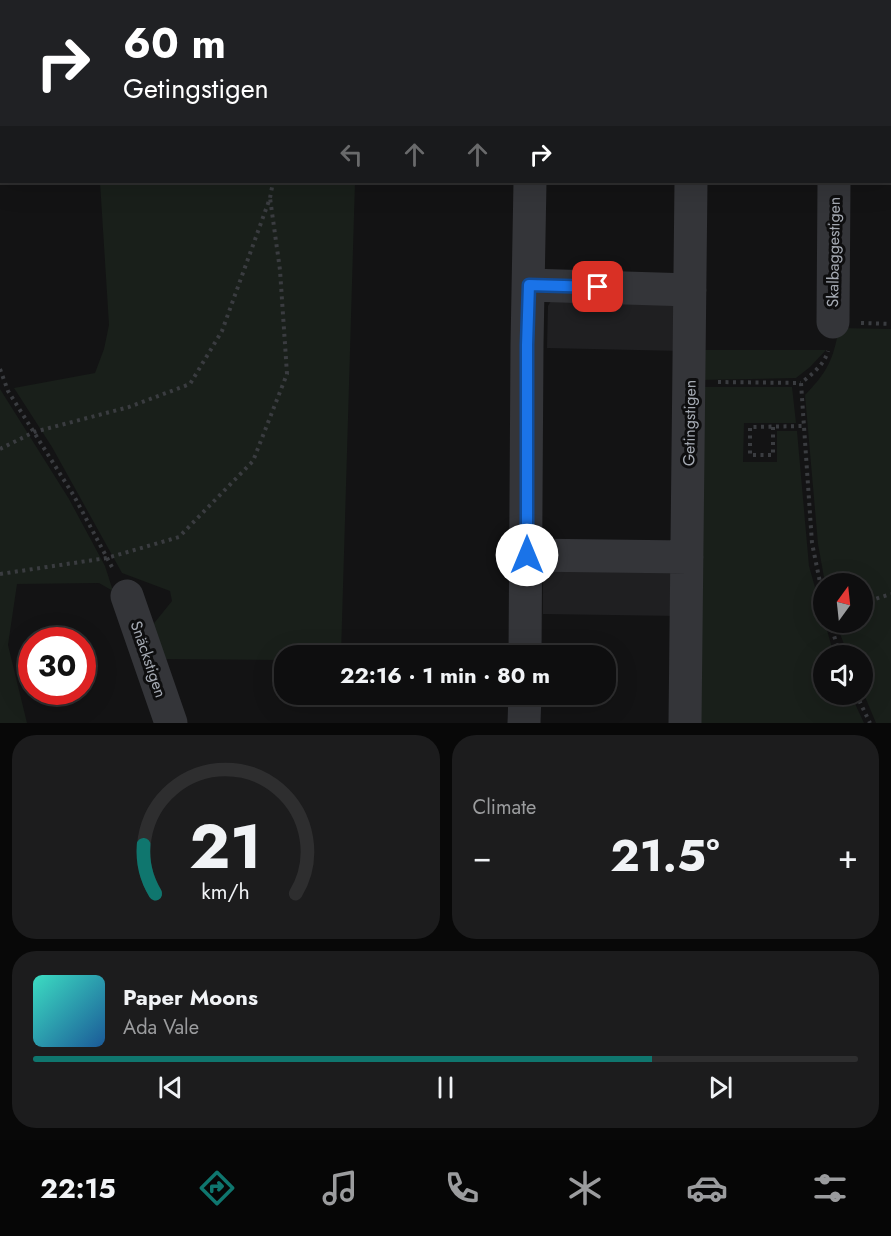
<!DOCTYPE html>
<html lang="en">
<head>
<meta charset="utf-8">
<style>
	:root { --surface:#0e0e0f; --page:#1c1c1d; --text:#f1f3f6; --muted:#9b9c9e; --line:#2e2e2f; --accent:#0f766e }
	body { margin:0; font-family:Jost,sans-serif; background:var(--page); color:var(--text); height:100vh; display:flex; flex-direction:column; font-size:22px; white-space:nowrap }
	* { box-sizing:border-box; margin:0 }
	p { font-size:20px; color:var(--muted) }
	.icon { flex:none; width:33px; height:33px; fill:none; stroke:currentColor; stroke-width:2; stroke-linecap:round; stroke-linejoin:round }
	.map { position:relative; height:723px; overflow:hidden }
	.details { display:flex; flex-direction:column; gap:12px; padding:12px; background:#080808; flex:1 }
	.details>* { flex:none }
	.banner { position:absolute; left:0px; top:0px; width:891px; height:183px; box-shadow:0 6px 24px #0002,0 0 0 2px var(--line); background:#202124; color:#fff; overflow:hidden }
	.needle { width:39px; rotate:15deg }
	.fabs { position:absolute; left:813px; top:573px; display:grid; gap:12px }
	.fabs a { display:grid; place-items:center; width:60px; height:60px; border-radius:50%; background:var(--surface); box-shadow:0 6px 24px #0002,0 0 0 2px var(--line); font-size:30px }
	.speed { position:absolute; left:18px; top:627px; display:flex; gap:12px; font-size:30px; font-weight:700; text-align:center }
	.speed>* { display:grid; place-content:center; width:78px; height:78px; border-radius:50%; background:var(--surface); box-shadow:0 6px 24px #0002,0 0 0 2px var(--line); line-height:1 }
	.speed .limit { border:9px solid #d22; background:#fff; color:#111 }
	.pin { position:absolute; display:grid; place-items:center; width:51px; height:51px; color:#fff; margin:-26px; border-radius:12px; box-shadow:0 3px 9px #0006 }
	.me { position:absolute; width:66px; margin:-33px; rotate:0deg; stroke-linejoin:round; filter:drop-shadow(0 0 4px #0008) }
	.turn { display:flex; align-items:center; gap:21px; height:126px; padding:0 24px; font-size:27px }
	.turn .icon { width:78px; height:78px; stroke-width:2.5 }
	.turn b { display:block; font-size:42px; line-height:51px }
	.lanes { display:flex; align-items:center; height:57px; padding:0 24px; background:#0003; justify-content:center; gap:30px; direction:ltr }
	.lanes .off { opacity:.35 }
	.big { font-size:45px; font-weight:700; line-height:1.1 }
	.details .card { flex:1; display:flex; flex-direction:column; justify-content:center; gap:9px; min-width:0; padding:0 21px; border-radius:24px; background:var(--page) }
	.details .dial { align-items:center; gap:0 }
	.dial svg { height:156px; overflow:visible; fill:none; stroke:var(--line); stroke-width:7; stroke-linecap:round; text-anchor:middle }
	.dial text { fill:var(--text); stroke:none }
	.song { display:flex; align-items:center; gap:18px }
	.cover { width:72px; height:72px; border-radius:9px; background:linear-gradient(135deg,hsl(170 70% 55%),hsl(210 70% 35%)) }
	.played { height:6px; border-radius:3px; background:linear-gradient(90deg,var(--accent) 75%,var(--line) 75%) }
	.keys { display:flex; justify-content:space-around; direction:ltr }
	.heat { display:flex; justify-content:space-between; align-items:center; font-size:33px; direction:ltr }
	.details .tiles { flex:1; display:grid; gap:12px; grid-template-columns:1fr 1fr }
	.card:last-child { grid-column:span 2 }
	.trip { position:absolute; left:274px; top:645px; width:342px; height:60px; border-radius:24px; background:var(--surface); box-shadow:0 6px 24px #0002,0 0 0 2px var(--line); font-weight:700; line-height:60px; text-align:center }
	.tab-bar { display:flex; height:96px; justify-content:space-around; align-items:center; background:#060606; color:var(--muted) }
	.tab-bar .icon { width:42px; height:42px }
	.tab-bar .active { color:var(--accent) }
	.tab-bar b { font-size:27px; color:var(--text) }
	.map>svg:first-child { display:block }
	.built { fill:#1f1f21 }
	.green { fill:#191f1a }
	.lines { fill:none; stroke-linecap:round; stroke-linejoin:round }
	.path { stroke:#3a3c40; stroke-width:4; stroke-dasharray:3 4.5; stroke-linecap:butt }
	.street { stroke:#343539; stroke-width:33 }
	.route-casing { stroke:#114b97; stroke-width:15 }
	.route { stroke:#1a73e8; stroke-width:10 }
	.labels { text-anchor:middle; stroke-width:6; stroke-linejoin:round; paint-order:stroke }
	.street-label { font-size:16px; fill:#a5aab3; stroke:#0e0e0f }
</style>
</head>
<body>
<div class="map">
<svg width="891" height="723" viewBox="0 0 891 723">
	<rect width="100%" height="100%" fill="#131314"/>
	<path class="built" d="M 702,0 L 830,0 L 830,2 L 701,2 Z
		M 844,0 L 891,0 L 891,62 L 890,2 Z
		M 552,299 L 677,305 L 682,351 L 547,348 L 548,306 Z
		M 663,563 L 676,575 L 680,616 L 543,614 L 543,580 L 546,568 Z"/>
	<path class="green" d="M 143,0 L 424,0 L 428,1 L 142,1 Z
		M 100,182 L 355,182 L 341,655 L 285,656 L 285,660 L 162,659 L 151,627 L 172,601 L 170,591 L 122,573 L 52,447 L 14,388 L 95,373 L 104,349 L 109,325 Z
		M 839,328 L 891,329 L 891,723 L 876,723 L 863,692 L 862,656 L 848,655 L 836,623 L 862,622 L 862,584 L 825,583 L 818,544 L 805,395 C 828,371 833,360 839,328 Z
		M 697,350 L 826,350 L 810,367 L 796,378 L 697,380 Z
		M 697,387 L 792,387 L 796,423 L 744,423 L 743,462 L 777,462 L 777,431 L 797,431 L 809,566 L 834,655 L 824,656 L 824,694 L 851,695 L 864,723 L 691,723 Z
		M 0,389 L 69,499 L 105,566 L 113,591 L 99,583 L 17,584 L 8,645 L 27,723 L 0,723 Z"/>
	<g class="lines">
		<path class="path" d="M 469,0 L 480,2
			M 326,2 L 327,0
			M 491,2 L 492,0
			M 861,323 L 891,324
			M 0,369 L 8,391 L 74,496 L 113,569
			M 718,382 L 801,383
			M 773,427 L 773,455 L 750,455 L 750,427 L 804,426
			M 0,449 L 34,432 L 129,407 L 190,384 L 222,331 L 270,198 L 273,182
			M 0,574 L 107,558 L 179,537 L 253,461 L 287,374 L 280,270 L 270,198
			M 824,602 L 812,543 L 801,383 C 812,374 824,365 828,351
			M 862,603 L 891,594
			M 830,622 L 840,656
			M 856,694 L 870,723"/>
		<path class="street" d="M 533,2 L 533,0
			M 693,2 L 693,0
			M 836,2 L 836,0
			M 529,285 L 690,290
			M 833,322 L 834,182
			M 527,555 L 687,557
			M 127,596 L 171,723
			M 525,656 L 527,345 L 530,182
			M 524,723 L 525,694
			M 685,723 L 691,182"/>
	</g>
	<g class="lines">
		<defs>
			<path id="route" d="M 527,555 L 527,345 L 529,285 L 598,287"/>
		</defs>
		<use href="#route" class="route-casing"/>
		<use href="#route" class="route"/>
	</g>
	<g class="labels">
		<g class="street-label">
			<text transform="translate(833 252) rotate(-89)" y="6">Skalbaggestigen</text>
			<text transform="translate(689 423) rotate(-89)" y="6">Getingstigen</text>
			<text transform="translate(149 659) rotate(71)" y="6">Snäckstigen</text>
		</g>
	</g>
</svg>
<div class="fabs">
<a><svg class="needle" viewBox="-14 -14 28 28"><path d="M0-13l5 13h-10z" fill="#e53935"/><path d="M0 13l5-13h-10z" fill="#9b9c9e"/></svg></a>
<a><svg class="icon" aria-label="sound" viewBox="0 0 24 24"><path d="M4 9h4l5-4v14l-5-4H4zM17 9q2 3 0 6"/></svg></a>
</div>
<div class="speed"><div class="limit">30</div></div>
<div class="pin" style="left:598px;top:287px;background:#d93025"><svg class="icon" aria-label="arrive" viewBox="0 0 24 24"><path d="M6 21V4h12l-3 4 3 4H6"/></svg></div>
<svg class="me" style="left:527px;top:555px" viewBox="-20 -20 40 40"><circle r="19" fill="#fff"/><path d="M0-13L10 11 0 6-10 11z" fill="#1a73e8"/></svg>
<div class="trip">22:16 · 1 min · 80 m</div>
<div class="banner">
<div class="turn"><svg class="icon" aria-label="right" viewBox="0 0 24 24"><path d="M7 20v-9h11M14 6l5 5-5 5"/></svg><div><b>60 m</b>Getingstigen</div></div>
<div class="lanes"><svg class="icon off" aria-label="left" viewBox="0 0 24 24"><path d="M17 20v-9H6M10 6l-5 5 5 5"/></svg><svg class="icon off" aria-label="ahead" viewBox="0 0 24 24"><path d="M12 20V5M6 11l6-6 6 6"/></svg><svg class="icon off" aria-label="ahead" viewBox="0 0 24 24"><path d="M12 20V5M6 11l6-6 6 6"/></svg><svg class="icon" aria-label="right" viewBox="0 0 24 24"><path d="M7 20v-9h11M14 6l5 5-5 5"/></svg></div>
</div>
</div>
<section class="details">
<div class="tiles">
<div class="card dial"><svg viewBox="0 0 100 80">
<path d="M14 69A42 42 0 1 1 86 69"/>
<path d="M14 69A42 42 0 0 1 8 44" stroke="#0f766e"/>
<text x="50" y="56" font-size="32" font-weight="700">21</text>
<text x="50" y="72" font-size="11">km/h</text>
</svg></div>
<div class="card"><p>Climate</p>
<div class="heat"><a>−</a><b class="big">21.5°</b><a>+</a></div>
</div>
<div class="card">
<div class="song"><i class="cover"></i><div><b>Paper Moons</b><p>Ada Vale</p></div></div>
<div class="played"></div>
<div class="keys"><svg class="icon" aria-label="previous" viewBox="0 0 24 24"><path d="M18 5L8 12l10 7zM5 5v14"/></svg><svg class="icon" aria-label="pause" viewBox="0 0 24 24"><path d="M8 5v14M16 5v14"/></svg><svg class="icon" aria-label="next" viewBox="0 0 24 24"><path d="M6 5l10 7-10 7zM19 5v14"/></svg></div>
</div>
</div>
</section>
<nav class="tab-bar">
<b>22:15</b>
<svg class="icon active" aria-label="directions" viewBox="0 0 24 24"><path d="M12 3l9 9-9 9-9-9zM9 14v-3h6M13 9l2 2-2 2"/></svg>
<svg class="icon" aria-label="music" viewBox="0 0 24 24"><path d="M9 18V5l10-2v13"/><circle cx="6" cy="18" r="3"/><circle cx="16" cy="16" r="3"/></svg>
<svg class="icon" aria-label="phone" viewBox="0 0 24 24"><path d="M5 4h4l2 5-3 2q2 4 5 5l2-3 5 2v4C11 20 4 13 5 4z"/></svg>
<svg class="icon" aria-label="climate" viewBox="0 0 24 24"><path d="M12 3v18M4 7l16 10M4 17L20 7"/></svg>
<svg class="icon" aria-label="car" viewBox="0 0 24 24"><path d="M5 17H2v-5l4-1 3-4h7l3 4 3 1v5h-3M9 17h6M6 11h13"/><circle cx="7" cy="17" r="2"/><circle cx="17" cy="17" r="2"/></svg>
<svg class="icon" aria-label="filters" viewBox="0 0 24 24"><path d="M4 7h16M4 17h16"/><circle cx="9" cy="7" r="2"/><circle cx="15" cy="17" r="2"/></svg>
</nav>
</body>
</html>
